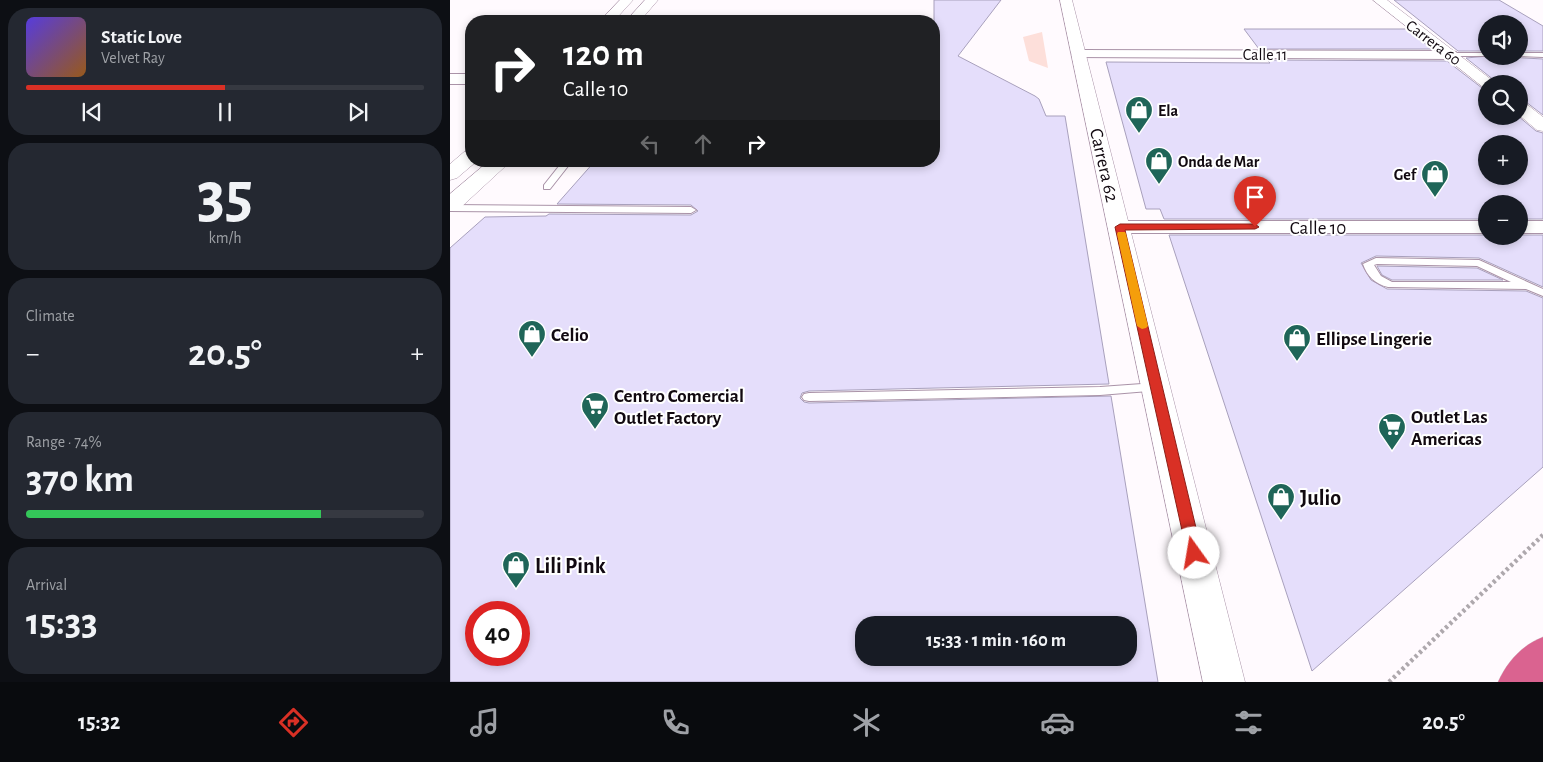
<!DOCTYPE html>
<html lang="en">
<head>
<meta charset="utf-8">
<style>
	:root { --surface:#171b24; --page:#242831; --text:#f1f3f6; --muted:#9ea1a6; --line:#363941; --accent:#d93025 }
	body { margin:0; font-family:"Alegreya Sans",sans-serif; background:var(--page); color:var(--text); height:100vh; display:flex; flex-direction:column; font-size:19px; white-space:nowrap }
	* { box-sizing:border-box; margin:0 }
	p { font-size:16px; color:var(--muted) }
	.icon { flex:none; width:28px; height:28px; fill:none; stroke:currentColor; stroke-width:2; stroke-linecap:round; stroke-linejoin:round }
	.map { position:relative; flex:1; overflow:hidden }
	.panel { display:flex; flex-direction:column; gap:8px; padding:8px; background:#0d0f14; width:450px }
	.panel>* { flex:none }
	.hud { position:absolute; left:15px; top:15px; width:475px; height:152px; border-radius:20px; box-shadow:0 2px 8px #0003; background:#202124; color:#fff; overflow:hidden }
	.controls { position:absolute; left:1028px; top:15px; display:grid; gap:10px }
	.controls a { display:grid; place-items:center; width:50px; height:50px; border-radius:50%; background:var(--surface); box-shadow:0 2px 8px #0003; font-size:25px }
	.speed { position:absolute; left:15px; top:601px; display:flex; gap:10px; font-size:25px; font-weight:700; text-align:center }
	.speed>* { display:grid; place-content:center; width:65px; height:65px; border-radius:50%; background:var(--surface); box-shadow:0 2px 8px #0003; line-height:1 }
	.speed .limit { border:8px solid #d22; background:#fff; color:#111 }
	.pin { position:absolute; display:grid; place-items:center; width:42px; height:42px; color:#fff; margin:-51px -21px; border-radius:50% 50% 50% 0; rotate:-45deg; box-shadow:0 0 5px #0007 }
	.pin .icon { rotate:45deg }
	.me { position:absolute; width:55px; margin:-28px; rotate:347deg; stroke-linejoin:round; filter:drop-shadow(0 0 4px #0008) }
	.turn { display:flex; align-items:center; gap:18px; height:105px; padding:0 15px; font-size:22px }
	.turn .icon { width:65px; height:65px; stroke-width:2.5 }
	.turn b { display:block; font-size:35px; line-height:42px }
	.lanes { display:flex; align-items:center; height:48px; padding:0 15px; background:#0003; justify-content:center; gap:25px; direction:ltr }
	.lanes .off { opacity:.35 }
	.big { font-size:38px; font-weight:700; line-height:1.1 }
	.panel .widget { flex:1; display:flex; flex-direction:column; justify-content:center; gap:8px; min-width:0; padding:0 18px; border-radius:20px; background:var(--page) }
	.panel .dial { align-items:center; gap:0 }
	.dial b { font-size:65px; line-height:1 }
	.song { display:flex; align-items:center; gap:15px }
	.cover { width:60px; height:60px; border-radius:8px; background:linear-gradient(135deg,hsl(250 70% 55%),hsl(30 70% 35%)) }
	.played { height:5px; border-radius:2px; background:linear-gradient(90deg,var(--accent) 50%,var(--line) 50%) }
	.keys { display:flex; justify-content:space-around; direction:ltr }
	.heat { display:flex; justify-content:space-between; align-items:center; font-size:28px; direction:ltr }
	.charge { height:8px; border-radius:4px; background:linear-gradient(90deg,#34c759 74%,var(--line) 0) }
	.trip { position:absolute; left:405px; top:616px; width:282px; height:50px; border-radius:20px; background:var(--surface); box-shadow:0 2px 8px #0003; font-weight:700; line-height:50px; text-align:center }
	.dock { display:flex; height:80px; justify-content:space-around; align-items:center; background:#090b0e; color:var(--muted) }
	.dock .icon { width:35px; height:35px }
	.dock .current { color:var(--accent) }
	.dock b { font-size:22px; color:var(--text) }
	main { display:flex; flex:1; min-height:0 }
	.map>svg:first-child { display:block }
	.green { fill:#fddfda }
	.building { fill:#e5defb; stroke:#a8a0bc; fill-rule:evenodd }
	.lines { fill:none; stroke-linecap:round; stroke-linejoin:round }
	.lane-casing { stroke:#aa93a8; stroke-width:2 }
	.street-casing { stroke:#aa93a8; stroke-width:2 }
	.secondary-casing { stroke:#aa93a8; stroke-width:1 }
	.highway-casing { stroke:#d9d8d9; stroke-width:1 }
	.path { stroke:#aea8ad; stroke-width:4.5; stroke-dasharray:3 3; stroke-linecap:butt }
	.lane { fill:#fff; fill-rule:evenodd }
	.street { fill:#fff; fill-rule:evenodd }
	.secondary { fill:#fff; fill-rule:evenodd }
	.highway { fill:#da6390; fill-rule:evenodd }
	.route { fill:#d93025; stroke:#8d1f18 }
	.slow { fill:#f59e0b }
	.labels { text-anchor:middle; stroke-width:4; stroke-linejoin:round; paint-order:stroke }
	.far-street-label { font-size:16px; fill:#110910; stroke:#fff }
	.far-poi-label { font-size:16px; font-weight:bold; fill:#110910; stroke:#fff; text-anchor:start }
	.street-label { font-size:19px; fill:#110910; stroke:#fff }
	.poi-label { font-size:19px; font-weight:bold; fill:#110910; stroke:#fff; text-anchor:start }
	.near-poi-label { font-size:22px; font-weight:bold; fill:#110910; stroke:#fff; text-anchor:start }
</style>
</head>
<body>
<main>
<section class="panel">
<div class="widget">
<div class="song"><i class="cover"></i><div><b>Static Love</b><p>Velvet Ray</p></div></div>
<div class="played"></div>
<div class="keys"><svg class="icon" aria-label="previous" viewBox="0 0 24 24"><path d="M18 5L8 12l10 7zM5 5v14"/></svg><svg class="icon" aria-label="pause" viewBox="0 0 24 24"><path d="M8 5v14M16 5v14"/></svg><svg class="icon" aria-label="next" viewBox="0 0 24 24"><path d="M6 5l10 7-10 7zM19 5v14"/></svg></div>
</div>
<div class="widget dial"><b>35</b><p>km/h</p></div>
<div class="widget"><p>Climate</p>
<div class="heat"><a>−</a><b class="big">20.5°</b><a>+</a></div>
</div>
<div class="widget"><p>Range · 74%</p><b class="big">370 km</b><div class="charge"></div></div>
<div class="widget"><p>Arrival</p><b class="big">15:33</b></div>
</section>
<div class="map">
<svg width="1093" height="682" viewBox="0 0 1093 682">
	<rect width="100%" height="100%" fill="#fffafe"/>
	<path class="green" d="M 592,32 L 598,68 L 579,61 L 573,37 Z"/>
	<path class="building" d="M 484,0 L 551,0 L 508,56 L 585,96 L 589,99 L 596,116 L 615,116 L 659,384 L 359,391 L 352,393 L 350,398 L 354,402 L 359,403 L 661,396 L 708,682 L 0,682 L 0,248 L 35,217 L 96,216 L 99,214 L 241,215 L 248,211 L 241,205 L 107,204 L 145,161 L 484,161 ZM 26,612 L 69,612 L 69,655 L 26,655 ZM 414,625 L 679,625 L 679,658 L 414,658 Z
		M 944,0 L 1049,0 L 1093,26 L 1093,51 L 1069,51 L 1069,24 L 1036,24 L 1036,51 L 1008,51 Z
		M 794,29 L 957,29 L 982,49 L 809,49 Z
		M 1038,56 L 1093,59 L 1093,115 L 1076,102 L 1069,100 L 1069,84 L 1049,84 L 1016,58 Z
		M 817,60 L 997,61 L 1032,88 L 1036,90 L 1036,116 L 1068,116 L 1086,131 L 1093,133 L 1093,219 L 1069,219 L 1069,204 L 1036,204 L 1036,219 L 714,219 L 710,209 L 696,209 L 656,62 L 820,63 ZM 1036,144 L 1069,144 L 1069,176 L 1036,176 Z
		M 719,235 L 1093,235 L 1093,287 L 1029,258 L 926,256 L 911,263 L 921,280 L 937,289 L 1076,291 L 1093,298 L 1093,467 L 862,671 Z
		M 927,266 L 1027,268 L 1053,280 L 942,280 L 932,275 Z"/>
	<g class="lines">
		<defs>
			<path id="lane" d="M 1001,53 L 1036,53 L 1036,56 L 1039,56 L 999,56 L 999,54 Z
				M 1069,53 L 1093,53 L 1093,57 L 1067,56 L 1069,56 Z
				M 113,161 L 122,161 L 100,189 L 94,189 L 94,185 Z
				M 0,205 L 241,207 L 246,210 L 241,213 L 0,211 Z
				M 926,258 L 1029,260 L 1093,289 L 1093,296 L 1076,289 L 938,287 C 925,284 917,276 913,264 ZM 927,264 L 1027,266 L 1061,282 L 942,282 L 931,276 L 924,265 Z
				M 706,383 L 711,384 L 713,387 L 711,390 L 650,395 L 359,401 L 354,400 L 352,397 L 354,394 L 359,393 L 650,387 Z"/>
			<path id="street" d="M 629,50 L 1001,51 L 1006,52 L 1008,55 L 1006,58 L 1001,59 L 624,57 L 622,54 L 624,51 Z
				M 0,74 L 21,74 L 21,84 L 0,84 Z
				M 670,221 L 1036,221 L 1036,233 L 670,233 L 662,232 L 659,227 L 662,222 Z
				M 1069,221 L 1093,221 L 1093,233 L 1069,233 Z"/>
			<path id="secondary" d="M 170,0 L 183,0 L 164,21 L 150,21 Z
				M 195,0 L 208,0 L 190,21 L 176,21 Z
				M 610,0 L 622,0 L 795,682 L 753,682 Z
				M 923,0 L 937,0 L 1047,84 L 1036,84 L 1036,88 L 1033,87 Z
				M 1069,102 L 1075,103 L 1093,117 L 1093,131 L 1087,130 L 1069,115 Z
				M 21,150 L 21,161 L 27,161 L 7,178 L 0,180 L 0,164 L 14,152 Z
				M 39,161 L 61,161 L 8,210 L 0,211 L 0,194 Z"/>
			<path id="highway" d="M 1093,637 L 1093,682 L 1048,682 C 1057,662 1072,645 1093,637 Z"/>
		</defs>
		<use href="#lane" class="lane-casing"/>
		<use href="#street" class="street-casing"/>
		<use href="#secondary" class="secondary-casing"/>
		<use href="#highway" class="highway-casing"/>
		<path class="path" d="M 939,682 L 1093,535"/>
		<use href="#lane" class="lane"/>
		<use href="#street" class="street"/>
		<use href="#secondary" class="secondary"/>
		<use href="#highway" class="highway"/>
	</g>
	<path class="route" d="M 670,224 L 805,224 L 809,227 L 805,229 L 675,230 L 752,553 L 750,557 L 744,559 L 739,557 L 737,553 L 665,227 Z"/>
	<path class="slow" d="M 668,232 L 675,232 L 676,234 L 698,326 L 696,328 L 692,329 L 687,326 L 667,234 Z"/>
	<defs>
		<symbol id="shop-pin" viewBox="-11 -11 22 30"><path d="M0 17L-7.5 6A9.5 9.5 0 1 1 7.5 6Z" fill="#1f6558" stroke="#fff"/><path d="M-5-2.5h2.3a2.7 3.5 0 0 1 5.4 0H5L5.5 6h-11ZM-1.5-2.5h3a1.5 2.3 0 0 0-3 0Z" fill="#fff"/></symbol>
		<symbol id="supermarket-pin" viewBox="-11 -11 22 30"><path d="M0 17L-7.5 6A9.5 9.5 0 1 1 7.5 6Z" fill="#1f6558" stroke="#fff"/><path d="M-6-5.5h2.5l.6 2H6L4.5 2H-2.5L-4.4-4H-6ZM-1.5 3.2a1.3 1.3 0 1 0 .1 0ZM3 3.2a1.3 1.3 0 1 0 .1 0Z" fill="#fff"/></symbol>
	</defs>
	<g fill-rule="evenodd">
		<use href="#shop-pin" x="673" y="94" width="32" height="43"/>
		<use href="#shop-pin" x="693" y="145" width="32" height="43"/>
		<use href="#shop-pin" x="969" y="158" width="32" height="43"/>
		<use href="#shop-pin" x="66" y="318" width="32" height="43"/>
		<use href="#shop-pin" x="831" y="322" width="32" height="43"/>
		<use href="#supermarket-pin" x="129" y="390" width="32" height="43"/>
		<use href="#supermarket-pin" x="926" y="411" width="32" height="43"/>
		<use href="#shop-pin" x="815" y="481" width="32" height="43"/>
		<use href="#shop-pin" x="50" y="549" width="32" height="43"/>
	</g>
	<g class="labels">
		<g class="far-street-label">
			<text transform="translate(984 42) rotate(37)" y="6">Carrera 60</text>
			<text x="815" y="60">Calle 11</text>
		</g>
		<g class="far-poi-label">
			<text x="708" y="116">Ela</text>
			<text x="728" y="167">Onda de Mar</text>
			<text x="966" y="180" text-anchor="end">Gef</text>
		</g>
		<g class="street-label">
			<text transform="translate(655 165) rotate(77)" y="7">Carrera 62</text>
			<text x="868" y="234">Calle 10</text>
		</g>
		<g class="poi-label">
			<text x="101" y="341">Celio</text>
			<text x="866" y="345">Ellipse Lingerie</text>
			<text x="164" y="402">Centro Comercial<tspan x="164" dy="22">Outlet Factory</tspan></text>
			<text x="961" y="423">Outlet Las<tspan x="961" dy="22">Americas</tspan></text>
		</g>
		<g class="near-poi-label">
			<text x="850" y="505">Julio</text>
			<text x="85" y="573">Lili Pink</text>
		</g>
	</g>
</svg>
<div class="controls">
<a><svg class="icon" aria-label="sound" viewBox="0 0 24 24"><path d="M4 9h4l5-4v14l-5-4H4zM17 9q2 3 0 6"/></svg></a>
<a><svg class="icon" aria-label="search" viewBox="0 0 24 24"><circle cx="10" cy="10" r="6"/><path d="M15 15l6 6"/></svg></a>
<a>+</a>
<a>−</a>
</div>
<div class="speed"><div class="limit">40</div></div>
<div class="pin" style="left:805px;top:227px;background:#d93025"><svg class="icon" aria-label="arrive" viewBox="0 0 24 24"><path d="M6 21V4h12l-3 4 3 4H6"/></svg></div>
<svg class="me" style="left:744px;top:553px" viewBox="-20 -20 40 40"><circle r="19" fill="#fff"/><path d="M0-13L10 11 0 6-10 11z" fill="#d93025"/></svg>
<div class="trip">15:33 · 1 min · 160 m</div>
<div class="hud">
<div class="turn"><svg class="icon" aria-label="right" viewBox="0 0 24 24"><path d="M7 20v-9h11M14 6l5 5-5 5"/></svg><div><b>120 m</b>Calle 10</div></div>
<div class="lanes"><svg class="icon off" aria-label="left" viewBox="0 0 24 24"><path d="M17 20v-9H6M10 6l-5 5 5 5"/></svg><svg class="icon off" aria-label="ahead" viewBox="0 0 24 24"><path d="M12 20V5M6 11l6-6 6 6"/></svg><svg class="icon" aria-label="right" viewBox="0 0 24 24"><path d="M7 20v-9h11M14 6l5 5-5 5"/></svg></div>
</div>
</div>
</main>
<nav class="dock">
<b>15:32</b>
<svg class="icon current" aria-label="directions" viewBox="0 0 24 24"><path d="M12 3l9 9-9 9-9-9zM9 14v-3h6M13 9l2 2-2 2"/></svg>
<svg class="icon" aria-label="music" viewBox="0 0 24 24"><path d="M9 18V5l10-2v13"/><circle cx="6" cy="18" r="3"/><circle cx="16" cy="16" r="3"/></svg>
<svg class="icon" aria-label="phone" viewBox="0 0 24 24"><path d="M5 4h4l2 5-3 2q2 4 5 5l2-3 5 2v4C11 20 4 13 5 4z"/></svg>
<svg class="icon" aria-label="climate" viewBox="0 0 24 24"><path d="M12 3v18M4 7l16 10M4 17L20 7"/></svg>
<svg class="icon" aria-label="car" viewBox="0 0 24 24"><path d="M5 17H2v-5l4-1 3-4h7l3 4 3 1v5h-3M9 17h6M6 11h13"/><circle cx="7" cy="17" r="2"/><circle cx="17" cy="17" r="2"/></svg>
<svg class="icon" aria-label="filters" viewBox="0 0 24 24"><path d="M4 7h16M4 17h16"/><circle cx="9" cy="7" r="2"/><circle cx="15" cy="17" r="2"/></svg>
<b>20.5°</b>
</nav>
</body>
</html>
